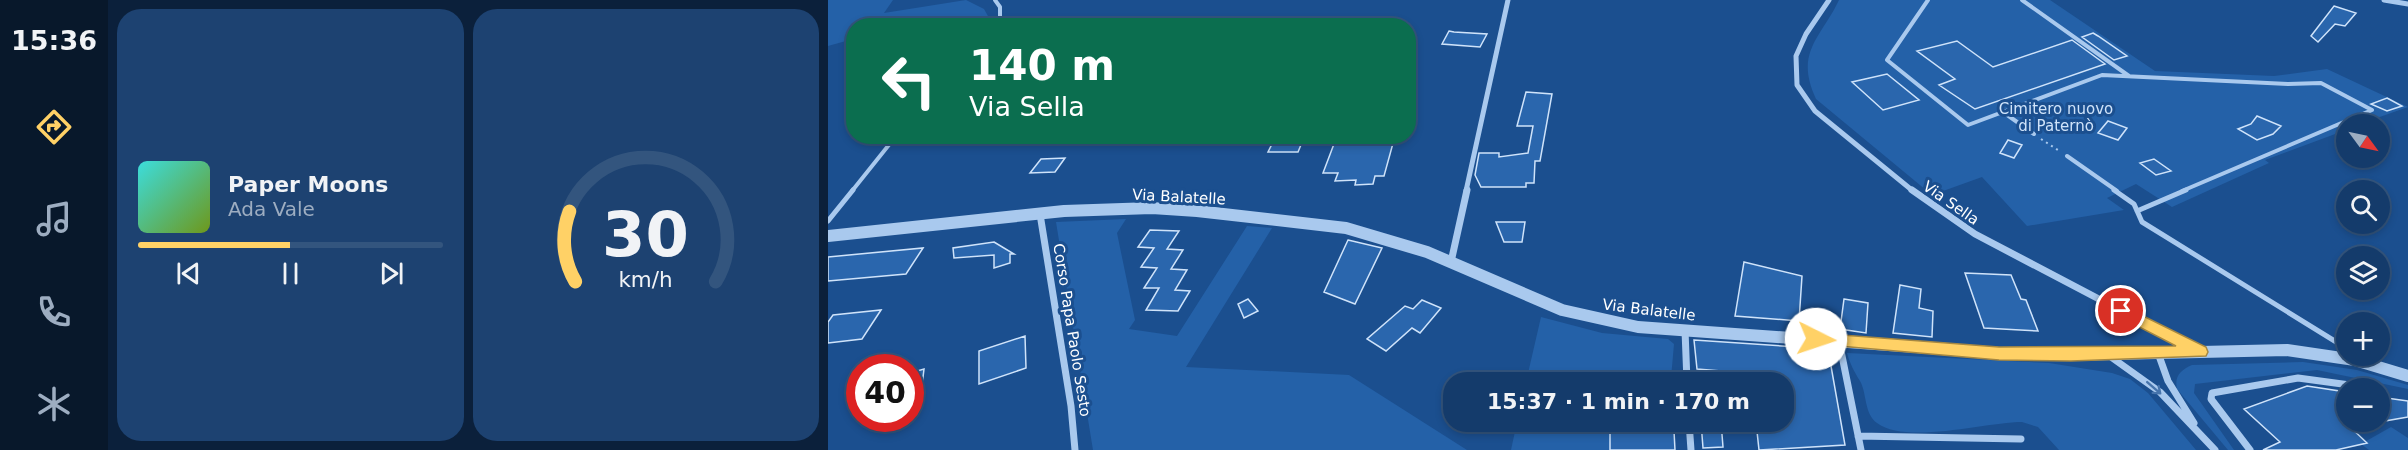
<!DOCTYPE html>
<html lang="it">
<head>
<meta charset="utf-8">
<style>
	:root { --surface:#143b6b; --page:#1d4271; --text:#f1f3f6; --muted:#9dadc1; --line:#33557e; --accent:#ffd166 }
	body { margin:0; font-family:"DejaVu Sans",sans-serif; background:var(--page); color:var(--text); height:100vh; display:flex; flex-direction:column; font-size:22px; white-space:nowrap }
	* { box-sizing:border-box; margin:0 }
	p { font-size:20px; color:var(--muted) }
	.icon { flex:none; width:33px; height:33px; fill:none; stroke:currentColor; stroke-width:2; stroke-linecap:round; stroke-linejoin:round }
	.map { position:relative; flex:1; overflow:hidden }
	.sheet { display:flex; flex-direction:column; gap:9px; padding:9px; background:#0b203b; width:720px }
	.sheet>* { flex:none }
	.hud { position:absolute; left:18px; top:18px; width:570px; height:126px; border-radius:24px; box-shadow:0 3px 9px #0003,0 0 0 2px var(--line); background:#0b6e4f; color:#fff; overflow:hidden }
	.needle { width:39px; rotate:123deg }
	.fabs { position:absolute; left:1508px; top:114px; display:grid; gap:12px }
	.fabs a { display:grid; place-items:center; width:54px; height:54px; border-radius:50%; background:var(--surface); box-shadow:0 3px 9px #0003,0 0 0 2px var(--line); font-size:30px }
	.speed { position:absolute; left:18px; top:354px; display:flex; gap:12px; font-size:30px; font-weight:700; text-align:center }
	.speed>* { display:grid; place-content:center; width:78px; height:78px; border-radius:50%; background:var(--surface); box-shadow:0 3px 9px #0003,0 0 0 2px var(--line); line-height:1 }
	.speed .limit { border:9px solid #d22; background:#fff; color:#111 }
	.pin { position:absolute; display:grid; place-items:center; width:51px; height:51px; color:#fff; margin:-26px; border:3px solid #fff; border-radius:50%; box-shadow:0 2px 6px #0007 }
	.me { position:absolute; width:66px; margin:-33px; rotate:94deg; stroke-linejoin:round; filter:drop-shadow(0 0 4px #0008) }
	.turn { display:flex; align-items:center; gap:21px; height:126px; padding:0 24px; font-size:27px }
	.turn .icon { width:78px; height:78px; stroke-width:2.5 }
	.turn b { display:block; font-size:42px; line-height:51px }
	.sheet .tile { flex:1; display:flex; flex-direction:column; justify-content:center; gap:9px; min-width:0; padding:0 21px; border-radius:24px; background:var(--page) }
	.sheet .dial { align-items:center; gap:0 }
	.dial svg { height:156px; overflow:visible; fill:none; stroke:var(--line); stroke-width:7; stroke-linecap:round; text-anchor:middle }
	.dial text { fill:var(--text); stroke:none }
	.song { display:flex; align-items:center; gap:18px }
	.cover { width:72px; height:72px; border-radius:9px; background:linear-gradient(135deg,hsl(180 70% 55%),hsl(80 70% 35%)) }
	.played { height:6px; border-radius:3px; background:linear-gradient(90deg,var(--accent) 50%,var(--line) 50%) }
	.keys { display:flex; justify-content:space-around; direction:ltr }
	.sheet .tiles { flex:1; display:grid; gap:9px; grid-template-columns:repeat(2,1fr) }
	.trip { position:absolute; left:615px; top:372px; width:351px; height:60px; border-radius:24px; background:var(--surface); box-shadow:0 3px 9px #0003,0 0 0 2px var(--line); font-weight:700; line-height:60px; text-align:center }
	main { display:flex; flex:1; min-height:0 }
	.dock { display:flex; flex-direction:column; width:108px; justify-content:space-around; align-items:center; background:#08182b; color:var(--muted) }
	.dock .icon { width:42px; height:42px }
	.dock .current { color:var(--accent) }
	.dock b { font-size:27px; color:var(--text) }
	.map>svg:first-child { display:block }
	.green { fill:#2461a8 }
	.building { fill:#2a66ad; stroke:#cfe3fa; stroke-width:1.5 }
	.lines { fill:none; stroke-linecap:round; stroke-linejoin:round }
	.path { stroke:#a9c9ee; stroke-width:2; stroke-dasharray:2 4; stroke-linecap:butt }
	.service-far1 { stroke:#a9c9ee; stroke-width:4 }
	.service { stroke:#a9c9ee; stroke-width:5 }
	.minor-far1 { stroke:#a9c9ee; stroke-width:5 }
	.minor { stroke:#a9c9ee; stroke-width:7 }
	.tertiary { stroke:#a9c9ee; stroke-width:12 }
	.oneway { stroke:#4674ac }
	.route { fill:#ffd166; stroke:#a68842; stroke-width:1.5 }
	.labels { text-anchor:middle; stroke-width:6; stroke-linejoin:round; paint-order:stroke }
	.park-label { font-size:15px; fill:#cfe3fa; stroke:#1b4f8f }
	.street-label { font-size:15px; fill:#fff; stroke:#1b4f8f }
</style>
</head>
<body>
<main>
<nav class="dock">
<b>15:36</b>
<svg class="icon current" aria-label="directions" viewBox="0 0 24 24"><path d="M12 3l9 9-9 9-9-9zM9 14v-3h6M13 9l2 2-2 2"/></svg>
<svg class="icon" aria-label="music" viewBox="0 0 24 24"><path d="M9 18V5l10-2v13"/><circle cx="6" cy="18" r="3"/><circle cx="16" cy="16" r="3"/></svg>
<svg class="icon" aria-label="phone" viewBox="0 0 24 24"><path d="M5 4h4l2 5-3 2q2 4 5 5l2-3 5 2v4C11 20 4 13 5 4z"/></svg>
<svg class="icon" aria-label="climate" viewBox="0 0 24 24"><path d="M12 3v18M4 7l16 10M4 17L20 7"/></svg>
</nav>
<section class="sheet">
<div class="tiles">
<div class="tile">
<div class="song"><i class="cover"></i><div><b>Paper Moons</b><p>Ada Vale</p></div></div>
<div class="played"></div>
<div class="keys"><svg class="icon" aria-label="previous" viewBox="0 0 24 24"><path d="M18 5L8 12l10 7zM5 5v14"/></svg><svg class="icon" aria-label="pause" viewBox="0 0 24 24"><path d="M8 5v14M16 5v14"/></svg><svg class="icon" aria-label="next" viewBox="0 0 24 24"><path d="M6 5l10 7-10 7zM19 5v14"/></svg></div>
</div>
<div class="tile dial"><svg viewBox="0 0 100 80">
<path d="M14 69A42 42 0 1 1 86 69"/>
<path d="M14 69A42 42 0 0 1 11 33" stroke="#ffd166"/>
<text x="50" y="56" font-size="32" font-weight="700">30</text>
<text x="50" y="72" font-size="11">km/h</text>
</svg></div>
</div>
</section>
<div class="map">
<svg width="1580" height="450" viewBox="0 0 1580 450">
	<rect width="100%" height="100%" fill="#1b4f8f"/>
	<path class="green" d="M 0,0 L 65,0 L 56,13 L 138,0 L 156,9 L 165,25 L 26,26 L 25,39 L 0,46 Z
		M 1011,0 L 1222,0 L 1327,71 L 1446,76 L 1499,69 L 1580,107 L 1532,124 L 1518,124 L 1518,130 L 1437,160 L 1441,163 L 1344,207 L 1308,184 L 1279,198 L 1296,210 L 1199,226 L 1154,177 L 1104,195 L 988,99 C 966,52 993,38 1011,0 Z
		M 298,219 L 289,233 L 307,320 L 301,329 L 349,336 L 419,226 L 444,228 L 358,367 L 521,375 L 639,450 L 265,450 L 228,222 Z
		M 713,317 L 774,333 L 840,339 L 846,344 L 843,378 L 787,376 L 786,382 L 698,382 Z
		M 1019,353 L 1221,363 L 1284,373 L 1302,379 L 1320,393 L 1368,450 L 1231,450 L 1210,427 L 1194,422 C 1158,422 1079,445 1049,423 C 1036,414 1039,393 1032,381 C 1026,371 1022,364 1019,353 Z
		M 1475,362 L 1529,370 L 1580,385 L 1580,389 L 1489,370 L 1367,384 L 1366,393 L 1406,450 L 1400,450 L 1349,389 C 1346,376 1353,370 1364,365 Z
		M 689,422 L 783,422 L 782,450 L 683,450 Z
		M 1563,427 L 1580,438 L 1580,450 L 1541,450 L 1533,444 Z"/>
	<path class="building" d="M 1506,6 L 1528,13 L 1517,26 L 1507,24 L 1490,42 L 1483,36 Z
		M 621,31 L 626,32 L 659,34 L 652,47 L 614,44 Z
		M 1265,33 L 1270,36 L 1299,56 L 1286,60 L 1254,37 Z
		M 1244,40 L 1277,64 L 1147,109 L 1111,85 L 1127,79 L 1089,51 L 1129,41 L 1165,67 Z
		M 1059,74 L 1091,100 L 1055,110 L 1024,82 Z
		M 698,92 L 724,94 L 712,161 L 707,161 L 706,183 L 698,183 L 698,187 L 653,187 L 647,175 L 651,153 L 671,153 L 671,157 L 700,153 L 705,126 L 689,126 Z
		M 1559,98 L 1574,106 L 1559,111 L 1543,104 Z
		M 1429,116 L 1453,126 L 1445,134 L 1429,140 L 1410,129 L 1423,124 Z
		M 1280,121 L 1299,128 L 1290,140 L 1270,133 Z
		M 509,136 L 567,136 L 556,176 L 547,176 L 545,184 L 527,185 L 528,180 L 507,181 L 510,173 L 495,173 Z
		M 446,140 L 475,140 L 470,152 L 440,152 Z
		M 1180,140 L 1194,145 L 1186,158 L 1172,153 Z
		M 237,158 L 227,172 L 202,173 L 213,159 Z
		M 1326,159 L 1343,171 L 1328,175 L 1312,163 Z
		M 668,222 L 697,222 L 694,242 L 676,242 Z
		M 322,230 L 351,231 L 339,249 L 355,250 L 343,269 L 359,270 L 347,290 L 362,291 L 350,311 L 318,310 L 331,288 L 316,288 L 329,268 L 313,267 L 326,248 L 310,247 Z
		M 520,240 L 554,248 L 527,304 L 496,292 Z
		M 166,242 L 186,254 L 182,254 L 182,263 L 166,268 L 166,255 L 126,258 L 125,248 Z
		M 95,248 L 78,274 L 0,281 L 0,257 Z
		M 916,262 L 974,276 L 971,321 L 907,316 Z
		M 1137,273 L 1183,275 L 1193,299 L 1198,300 L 1210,331 L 1156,328 Z
		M 1072,285 L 1093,289 L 1091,308 L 1105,311 L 1104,337 L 1065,333 Z
		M 420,299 L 430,311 L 416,318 L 410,304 Z
		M 1016,299 L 1040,303 L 1038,333 L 1012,329 Z
		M 594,300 L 613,308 L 592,333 L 584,328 L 558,351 L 539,339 L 577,306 L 585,309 Z
		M 53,310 L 34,339 L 0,343 L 0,322 L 5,315 Z
		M 197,336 L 198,368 L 151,384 L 151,351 Z
		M 866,340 L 1000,349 L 1017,445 L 931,450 L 928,422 L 956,422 L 956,376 L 869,369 Z
		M 96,369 L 91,411 L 82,411 L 82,373 Z
		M 1479,386 L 1518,392 L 1518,423 L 1539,443 L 1508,450 L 1435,450 L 1452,442 L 1416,409 Z
		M 1551,397 L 1580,401 L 1580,417 L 1551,422 Z
		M 873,422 L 893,422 L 895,447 L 875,448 Z
		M 782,430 L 846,431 L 847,450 L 782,450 Z"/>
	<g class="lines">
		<path class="path" d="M 1213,139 L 1233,152"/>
		<path class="service-far1" d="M 167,0 L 172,7 L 172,26
			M 1100,0 L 1059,60 L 1140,125 L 1274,75 L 1460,84 L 1493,83 L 1544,110 L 1354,191
			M 1194,0 L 1301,76
			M 1175,112 L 1206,134
			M 1239,156 L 1289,191
			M 24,191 L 68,136"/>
		<path class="service" d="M 1286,190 L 1306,204 L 1314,222 L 1518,348
			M 1309,211 L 1358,190
			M 0,221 L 25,190"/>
		<path class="minor-far1" d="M 1001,0 L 978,34 L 968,56 L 969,85 L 987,111 L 1085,191
			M 1556,0 L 1580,4
			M 638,191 L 680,0"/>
		<path class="minor" d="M 1084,190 L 1147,234 L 1368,350
			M 212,214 L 243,406 L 247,450
			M 623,262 L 639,190
			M 857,330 L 859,382
			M 1011,341 L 1033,450
			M 1330,353 L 1340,381 L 1366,423
			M 1283,357 L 1332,392 L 1387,450
			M 861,422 L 863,450
			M 1030,436 L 1193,439
			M 1422,450 L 1383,399 L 1384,393 L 1470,378 L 1544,388"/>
		<path class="tertiary" d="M 0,236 L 236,211 L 324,208 L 369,211 L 518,228 L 599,252 L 734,310 L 810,327 L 1171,353 L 1243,355 L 1459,350 L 1527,360 L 1580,376"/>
	</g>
	<defs><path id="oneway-shaft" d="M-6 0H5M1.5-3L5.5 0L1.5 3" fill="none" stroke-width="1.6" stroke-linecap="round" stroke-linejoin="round" transform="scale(1.5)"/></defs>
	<use class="oneway" href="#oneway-shaft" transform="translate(1326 388) rotate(41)"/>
	<path class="route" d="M 1293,305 L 1378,347 L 1380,352 L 1378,356 L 1243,361 L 1171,360 L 988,344 L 980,339 L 988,333 L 1171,347 L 1348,346 L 1288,315 L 1285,311 Z"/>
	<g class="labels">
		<g class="park-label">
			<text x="1228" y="114">Cimitero nuovo<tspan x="1228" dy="17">di Paternò</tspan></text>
		</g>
		<g class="street-label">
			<text transform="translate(351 197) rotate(3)" y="5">Via Balatelle</text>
			<text transform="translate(1123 203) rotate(35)" y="5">Via Sella</text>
			<text transform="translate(821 310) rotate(7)" y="5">Via Balatelle</text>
			<text transform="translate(244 330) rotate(81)" y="5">Corso Papa Paolo Sesto</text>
		</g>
	</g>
</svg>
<div class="fabs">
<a><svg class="needle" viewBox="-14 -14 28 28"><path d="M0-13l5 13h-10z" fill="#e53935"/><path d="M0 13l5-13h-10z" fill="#9dadc1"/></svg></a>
<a><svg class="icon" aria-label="search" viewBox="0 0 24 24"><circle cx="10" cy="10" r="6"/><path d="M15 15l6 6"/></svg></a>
<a><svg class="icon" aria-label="layers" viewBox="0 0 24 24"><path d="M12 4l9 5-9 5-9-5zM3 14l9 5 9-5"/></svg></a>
<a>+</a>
<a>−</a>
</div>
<div class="speed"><div class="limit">40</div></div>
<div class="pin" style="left:1293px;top:311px;background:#d93025"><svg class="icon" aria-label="arrive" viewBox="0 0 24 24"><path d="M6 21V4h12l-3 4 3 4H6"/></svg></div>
<svg class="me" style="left:988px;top:339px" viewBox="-20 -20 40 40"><circle r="19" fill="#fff"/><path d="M0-13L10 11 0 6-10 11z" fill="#ffd166"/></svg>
<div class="trip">15:37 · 1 min · 170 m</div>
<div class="hud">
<div class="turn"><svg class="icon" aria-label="left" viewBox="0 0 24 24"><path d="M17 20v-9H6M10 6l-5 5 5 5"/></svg><div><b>140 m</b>Via Sella</div></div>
</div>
</div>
</main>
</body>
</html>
